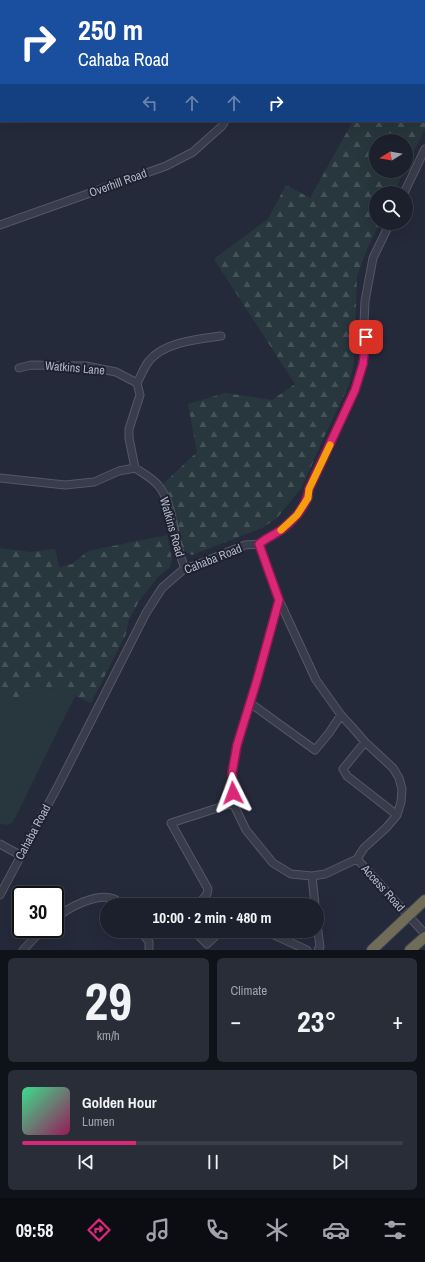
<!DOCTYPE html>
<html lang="en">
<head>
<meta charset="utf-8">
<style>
	:root { --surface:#1c202c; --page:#292d38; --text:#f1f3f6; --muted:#a0a3a9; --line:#3a3e48; --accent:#db2777 }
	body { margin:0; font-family:"Archivo Narrow",sans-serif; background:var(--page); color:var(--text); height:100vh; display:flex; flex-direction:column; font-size:15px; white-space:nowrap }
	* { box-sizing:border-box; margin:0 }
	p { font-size:13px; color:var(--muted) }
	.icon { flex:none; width:22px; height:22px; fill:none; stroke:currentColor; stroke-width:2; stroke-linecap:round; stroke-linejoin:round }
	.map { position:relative; height:950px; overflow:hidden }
	.panel { display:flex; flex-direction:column; gap:8px; padding:8px; background:#0f1218; flex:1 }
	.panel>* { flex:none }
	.top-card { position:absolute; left:0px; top:0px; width:425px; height:122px; box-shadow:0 4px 16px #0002,0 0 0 1px var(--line); background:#1a4fa0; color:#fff; overflow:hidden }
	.needle { width:26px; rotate:259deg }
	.tools { position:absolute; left:369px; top:134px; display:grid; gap:8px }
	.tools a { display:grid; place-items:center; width:44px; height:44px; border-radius:50%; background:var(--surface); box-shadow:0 4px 16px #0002,0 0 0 1px var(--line); font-size:20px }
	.speed { position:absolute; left:12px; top:886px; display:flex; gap:8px; font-size:20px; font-weight:700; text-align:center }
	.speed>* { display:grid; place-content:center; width:52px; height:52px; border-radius:50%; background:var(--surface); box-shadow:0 4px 16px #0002,0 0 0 1px var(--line); line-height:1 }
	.speed .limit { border:2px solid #111; border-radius:6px; background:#fff; color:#111 }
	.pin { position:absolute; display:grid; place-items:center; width:34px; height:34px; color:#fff; margin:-17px; border-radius:8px; box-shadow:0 2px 6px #0006 }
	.me { position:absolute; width:44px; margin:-22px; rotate:357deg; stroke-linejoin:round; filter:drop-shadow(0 0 3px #0008) }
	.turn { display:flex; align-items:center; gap:14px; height:84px; padding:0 12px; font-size:18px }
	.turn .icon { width:52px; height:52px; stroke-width:2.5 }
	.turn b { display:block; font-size:28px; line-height:34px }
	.lanes { display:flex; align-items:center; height:38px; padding:0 12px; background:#0003; justify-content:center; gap:20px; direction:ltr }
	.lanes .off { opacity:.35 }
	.big { font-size:30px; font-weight:700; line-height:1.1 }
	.panel .card { flex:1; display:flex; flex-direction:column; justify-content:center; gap:6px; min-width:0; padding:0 14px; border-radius:6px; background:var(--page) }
	.panel .dial { align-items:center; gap:0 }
	.dial b { font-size:52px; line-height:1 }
	.song { display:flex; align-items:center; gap:12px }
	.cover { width:48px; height:48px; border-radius:6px; background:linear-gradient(135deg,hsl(150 70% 55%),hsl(330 70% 35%)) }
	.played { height:4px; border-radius:2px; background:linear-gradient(90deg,var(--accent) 30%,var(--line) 30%) }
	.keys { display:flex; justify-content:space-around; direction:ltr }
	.heat { display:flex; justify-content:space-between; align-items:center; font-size:22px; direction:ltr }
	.panel .tiles { flex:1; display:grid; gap:8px; grid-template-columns:1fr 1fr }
	.card:last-child { grid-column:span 2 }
	.trip { position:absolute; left:100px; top:898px; width:224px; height:40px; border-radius:20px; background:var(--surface); box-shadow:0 4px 16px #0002,0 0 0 1px var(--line); font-weight:700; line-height:40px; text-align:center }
	.dock { display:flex; height:64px; justify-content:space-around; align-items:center; background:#0b0d12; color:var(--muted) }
	.dock .icon { width:28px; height:28px }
	.dock .on { color:var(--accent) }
	.dock b { font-size:18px; color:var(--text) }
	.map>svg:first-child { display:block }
	.forest { fill:url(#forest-firs) }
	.green { fill:#28373d }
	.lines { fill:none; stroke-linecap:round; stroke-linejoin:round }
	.minor-casing { stroke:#545766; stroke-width:9 }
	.highway-casing { stroke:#414453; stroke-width:12 }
	.minor { stroke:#393c4b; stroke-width:7 }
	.highway { stroke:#706c57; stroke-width:10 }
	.route-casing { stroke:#8e194d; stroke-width:10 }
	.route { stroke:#db2777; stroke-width:7 }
	.slow { stroke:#f59e0b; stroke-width:7 }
	.labels { text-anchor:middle; stroke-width:4; stroke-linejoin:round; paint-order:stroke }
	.street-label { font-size:12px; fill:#b4b7c6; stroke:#1e2130 }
</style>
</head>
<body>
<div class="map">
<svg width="425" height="950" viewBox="0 0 425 950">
	<defs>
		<pattern id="forest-firs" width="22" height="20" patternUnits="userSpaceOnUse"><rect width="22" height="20" fill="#28373d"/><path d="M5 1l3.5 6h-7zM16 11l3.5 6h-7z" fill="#455258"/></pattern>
	</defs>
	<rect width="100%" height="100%" fill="#252a3b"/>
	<path class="forest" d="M 395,0 L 425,0 L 425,129 L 406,167 L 406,141 L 376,141 L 376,171 L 404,171 L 394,193 L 376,193 L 376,223 L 380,223 L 367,249 L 357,276 L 354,362 L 349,385 L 326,433 L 302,487 L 277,518 L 262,528 L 192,555 L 182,551 C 178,528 176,504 162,485 L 197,452 L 188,404 L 225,393 L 272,400 L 295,384 L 214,259 L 268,219 L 286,185 L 310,198 L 353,121 L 424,121 L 424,1 Z
		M 167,535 L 172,560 L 170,567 L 157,578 L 139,601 L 128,622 L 126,634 L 91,703 L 75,696 L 42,686 L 35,693 L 23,694 L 17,700 L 8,695 L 0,702 L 0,548 L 31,552 L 55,549 L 59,567 L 72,564 L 88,551 Z"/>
	<path class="green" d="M 42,686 L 75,696 L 13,822 C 9,825 5,826 0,823 L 0,702 L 8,695 L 17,700 L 23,694 L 35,693 Z"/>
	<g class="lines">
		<defs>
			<path id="minor" d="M 291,1 L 292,0
				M 404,193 L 425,149
				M 0,225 L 166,166 L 193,152 L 222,126 L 225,121
				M 19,368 L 31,365 L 86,366 L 116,372 L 137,383 L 140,395 L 129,429 L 129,438 L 135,468
				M 137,383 C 141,376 144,367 149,361 C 164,342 199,339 221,336
				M 0,478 L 65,485 L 94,482 L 119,471 L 135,468 C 143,473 152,478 158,485 C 176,507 173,543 185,568
				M 259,544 L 279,600 L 316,680 L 341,715 L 352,727 L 365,742 L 393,768 L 399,778 L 402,789 L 401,802 L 397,815 L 386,828 L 364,848 L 357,859 L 325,874 L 312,876 L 291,874 L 273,863 L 246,830 L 233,803 L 232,773 L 237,745 L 257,680 L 279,600
				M 250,703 L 315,750 L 329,733 L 341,715
				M 365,742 L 343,769 L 347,776 L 397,815
				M 0,844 L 20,855
				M 357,859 L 425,934
				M 312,876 L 315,905
				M 0,895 L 59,784 L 146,613 L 162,588 L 185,568 L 197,565 L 245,545 L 259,544 L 281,530 L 297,515 L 308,498 L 309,489 L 355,390 L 363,364 L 366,337 L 364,323 L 365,301 L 373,258 L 390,223
				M 198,905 L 207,894 L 208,889 L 171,823 L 233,803
				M 55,919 C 67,908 97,892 114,899 C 117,900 119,903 122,905
				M 317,924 L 320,947 L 318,950
				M 141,931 L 149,942 L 149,950
				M 194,931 L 207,944 L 221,931
				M 265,931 L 307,950
				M 23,950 L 43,929"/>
			<path id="highway" d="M 372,950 L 425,900
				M 410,950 L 425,937"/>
		</defs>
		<use href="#minor" class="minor-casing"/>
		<use href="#highway" class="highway-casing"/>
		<use href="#minor" class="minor"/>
		<use href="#highway" class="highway"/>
	</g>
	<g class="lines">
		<defs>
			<path id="route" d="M 233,793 L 232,773 L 237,745 L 257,680 L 279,600 L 259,544 C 266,538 274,535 281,530 C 294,520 307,506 309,489 L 355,390 L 363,364 L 366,337"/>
		</defs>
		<use href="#route" class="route-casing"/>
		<use href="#route" class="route"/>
		<path class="slow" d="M 281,530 L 297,515 L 308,498 L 309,489 L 330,445"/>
	</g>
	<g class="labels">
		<g class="street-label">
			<text transform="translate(118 183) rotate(-20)" y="4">Overhill Road</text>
			<text transform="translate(75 368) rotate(5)" y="4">Watkins Lane</text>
			<text transform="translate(172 527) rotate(74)" y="4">Watkins Road</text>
			<text transform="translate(213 559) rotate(-22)" y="4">Cahaba Road</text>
			<text transform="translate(33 832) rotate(-62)" y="4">Cahaba Road</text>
			<text transform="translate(383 888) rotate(48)" y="4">Access Road</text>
		</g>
	</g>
</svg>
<div class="tools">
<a><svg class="needle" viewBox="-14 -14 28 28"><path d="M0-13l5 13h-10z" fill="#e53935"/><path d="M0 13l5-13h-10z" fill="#a0a3a9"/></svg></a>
<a><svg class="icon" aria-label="search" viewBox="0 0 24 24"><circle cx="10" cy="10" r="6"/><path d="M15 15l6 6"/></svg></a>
</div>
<div class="speed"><div class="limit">30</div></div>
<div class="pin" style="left:366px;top:337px;background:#d93025"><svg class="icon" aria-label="arrive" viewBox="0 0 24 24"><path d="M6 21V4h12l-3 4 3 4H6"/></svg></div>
<svg class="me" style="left:233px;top:793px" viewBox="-20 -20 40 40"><path d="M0-17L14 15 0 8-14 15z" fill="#db2777" stroke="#fff" stroke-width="4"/></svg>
<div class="trip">10:00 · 2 min · 480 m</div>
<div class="top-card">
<div class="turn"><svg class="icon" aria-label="right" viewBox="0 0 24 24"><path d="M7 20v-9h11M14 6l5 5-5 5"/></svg><div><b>250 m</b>Cahaba Road</div></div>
<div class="lanes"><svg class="icon off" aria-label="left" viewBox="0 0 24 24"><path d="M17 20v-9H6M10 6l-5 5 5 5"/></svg><svg class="icon off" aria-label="ahead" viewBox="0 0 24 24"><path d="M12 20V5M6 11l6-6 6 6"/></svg><svg class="icon off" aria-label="ahead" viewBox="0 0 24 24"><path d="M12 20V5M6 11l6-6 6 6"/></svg><svg class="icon" aria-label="right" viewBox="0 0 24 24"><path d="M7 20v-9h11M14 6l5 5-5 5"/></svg></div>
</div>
</div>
<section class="panel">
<div class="tiles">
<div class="card dial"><b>29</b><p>km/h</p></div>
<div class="card"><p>Climate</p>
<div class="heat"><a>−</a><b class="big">23°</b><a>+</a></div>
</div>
<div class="card">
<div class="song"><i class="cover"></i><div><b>Golden Hour</b><p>Lumen</p></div></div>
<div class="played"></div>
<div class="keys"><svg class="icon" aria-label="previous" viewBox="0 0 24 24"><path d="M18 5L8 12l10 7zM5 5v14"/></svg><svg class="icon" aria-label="pause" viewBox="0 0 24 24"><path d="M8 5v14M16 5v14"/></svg><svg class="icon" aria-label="next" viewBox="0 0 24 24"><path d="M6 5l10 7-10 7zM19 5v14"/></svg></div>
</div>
</div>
</section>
<nav class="dock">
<b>09:58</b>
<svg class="icon on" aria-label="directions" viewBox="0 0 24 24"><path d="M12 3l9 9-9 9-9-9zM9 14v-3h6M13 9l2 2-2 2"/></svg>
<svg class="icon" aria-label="music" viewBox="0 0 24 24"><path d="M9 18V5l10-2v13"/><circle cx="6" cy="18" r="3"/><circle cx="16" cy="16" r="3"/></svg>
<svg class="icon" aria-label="phone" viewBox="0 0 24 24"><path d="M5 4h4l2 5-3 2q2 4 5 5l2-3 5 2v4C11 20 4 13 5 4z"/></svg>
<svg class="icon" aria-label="climate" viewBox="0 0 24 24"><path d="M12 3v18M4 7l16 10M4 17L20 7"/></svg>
<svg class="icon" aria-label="car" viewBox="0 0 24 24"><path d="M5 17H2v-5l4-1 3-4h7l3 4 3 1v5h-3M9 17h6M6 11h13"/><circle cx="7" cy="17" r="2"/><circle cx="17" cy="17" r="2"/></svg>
<svg class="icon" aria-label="filters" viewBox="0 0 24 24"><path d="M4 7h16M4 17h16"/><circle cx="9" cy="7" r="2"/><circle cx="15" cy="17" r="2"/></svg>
</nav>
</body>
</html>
